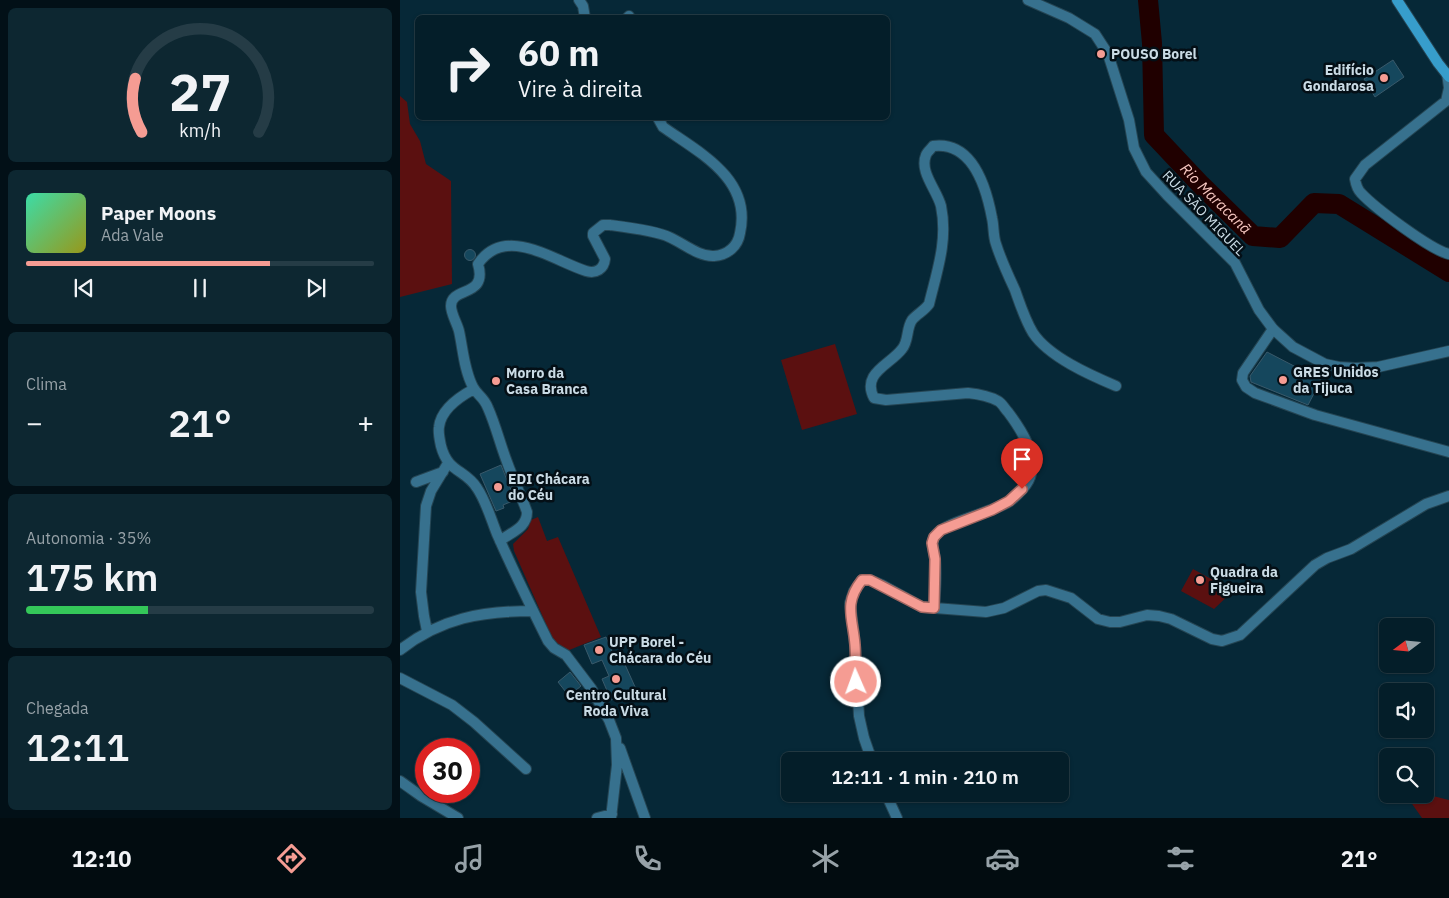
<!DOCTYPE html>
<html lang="pt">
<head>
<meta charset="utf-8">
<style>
	:root { --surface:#041e29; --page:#0d2731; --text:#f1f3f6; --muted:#97a2a8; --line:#253c46; --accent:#f59c93 }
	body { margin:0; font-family:"IBM Plex Sans",sans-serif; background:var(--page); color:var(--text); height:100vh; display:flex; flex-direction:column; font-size:19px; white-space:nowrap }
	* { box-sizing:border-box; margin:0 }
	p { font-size:16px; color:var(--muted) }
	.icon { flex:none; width:28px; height:28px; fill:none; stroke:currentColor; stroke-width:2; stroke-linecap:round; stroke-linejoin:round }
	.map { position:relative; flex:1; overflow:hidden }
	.side { display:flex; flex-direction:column; gap:8px; padding:8px; background:#021017; width:400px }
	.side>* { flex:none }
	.guide { position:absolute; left:15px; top:15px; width:475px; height:105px; border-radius:8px; box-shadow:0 1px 4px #0004,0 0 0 1px var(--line); background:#041e29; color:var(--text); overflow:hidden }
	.needle { width:32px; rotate:254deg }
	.tools { position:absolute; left:979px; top:618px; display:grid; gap:10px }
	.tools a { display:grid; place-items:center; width:55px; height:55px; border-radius:8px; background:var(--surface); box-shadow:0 1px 4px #0004,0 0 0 1px var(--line); font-size:25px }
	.speed { position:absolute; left:15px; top:738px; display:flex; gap:10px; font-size:25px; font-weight:700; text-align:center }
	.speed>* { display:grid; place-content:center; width:65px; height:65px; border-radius:50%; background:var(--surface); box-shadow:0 1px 4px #0004,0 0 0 1px var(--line); line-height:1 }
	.speed .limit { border:8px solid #d22; background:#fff; color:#111 }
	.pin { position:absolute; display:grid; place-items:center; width:42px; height:42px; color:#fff; margin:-51px -21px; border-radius:50% 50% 50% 0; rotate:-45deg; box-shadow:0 0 5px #0007 }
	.pin .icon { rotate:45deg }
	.me { position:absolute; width:55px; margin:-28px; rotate:358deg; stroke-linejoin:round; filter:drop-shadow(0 0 4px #0008) }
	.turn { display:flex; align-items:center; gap:18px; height:105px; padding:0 20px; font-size:22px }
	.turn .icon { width:65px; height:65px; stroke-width:2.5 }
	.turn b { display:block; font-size:35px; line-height:42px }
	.big { font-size:38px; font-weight:600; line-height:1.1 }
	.side .card { flex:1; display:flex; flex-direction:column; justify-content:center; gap:8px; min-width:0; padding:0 18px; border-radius:8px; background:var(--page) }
	.side .dial { align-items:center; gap:0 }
	.dial svg { height:130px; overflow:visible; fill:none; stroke:var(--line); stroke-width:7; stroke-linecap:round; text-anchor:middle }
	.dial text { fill:var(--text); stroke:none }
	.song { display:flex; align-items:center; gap:15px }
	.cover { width:60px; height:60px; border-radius:8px; background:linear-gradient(135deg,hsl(160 70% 55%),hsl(60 70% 35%)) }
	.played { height:5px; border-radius:2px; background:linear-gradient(90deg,var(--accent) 70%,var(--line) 70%) }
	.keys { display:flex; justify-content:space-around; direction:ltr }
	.heat { display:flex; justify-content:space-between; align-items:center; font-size:28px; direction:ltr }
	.charge { height:8px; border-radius:4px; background:linear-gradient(90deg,#34c759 35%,var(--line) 0) }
	.trip { position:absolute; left:381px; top:752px; width:288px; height:50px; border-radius:8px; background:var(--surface); box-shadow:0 1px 4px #0004,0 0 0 1px var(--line); font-weight:600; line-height:50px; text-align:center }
	.menu { display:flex; height:80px; justify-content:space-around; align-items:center; background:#020c10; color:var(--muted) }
	.menu .icon { width:35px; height:35px }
	.menu .current { color:var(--accent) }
	.menu b { font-size:22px; color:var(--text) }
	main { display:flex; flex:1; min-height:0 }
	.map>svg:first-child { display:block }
	.green { fill:#5b1010 }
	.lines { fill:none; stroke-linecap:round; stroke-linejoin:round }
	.river { stroke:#200000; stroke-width:20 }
	.building { fill:#15475d; stroke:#39596a }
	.minor-casing { stroke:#254553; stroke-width:12 }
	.tertiary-casing { stroke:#254553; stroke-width:12 }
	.secondary-casing { stroke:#254553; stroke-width:12 }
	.minor { stroke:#37718e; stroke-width:10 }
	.tertiary { stroke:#37718e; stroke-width:10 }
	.secondary { stroke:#379dcb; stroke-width:10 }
	.route-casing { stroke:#9f6560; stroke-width:12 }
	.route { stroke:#f59c93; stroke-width:9 }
	.poi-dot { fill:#f59c93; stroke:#040f16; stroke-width:2 }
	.labels { text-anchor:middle; stroke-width:5; stroke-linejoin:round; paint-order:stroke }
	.poi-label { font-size:14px; font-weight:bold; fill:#cadbe5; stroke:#040f16; text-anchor:start }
	.street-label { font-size:14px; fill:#cadbe5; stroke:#040f16 }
	.water-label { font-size:15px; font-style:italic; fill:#f7c7c1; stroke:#040f16 }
</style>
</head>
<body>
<main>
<section class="side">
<div class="card dial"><svg viewBox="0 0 100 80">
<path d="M14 69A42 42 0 1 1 86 69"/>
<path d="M14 69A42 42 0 0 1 10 36" stroke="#f59c93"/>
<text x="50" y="56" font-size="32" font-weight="700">27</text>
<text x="50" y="72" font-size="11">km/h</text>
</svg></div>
<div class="card">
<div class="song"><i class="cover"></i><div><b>Paper Moons</b><p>Ada Vale</p></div></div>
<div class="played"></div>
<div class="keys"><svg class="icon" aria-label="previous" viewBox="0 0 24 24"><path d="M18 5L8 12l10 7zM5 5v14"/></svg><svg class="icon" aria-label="pause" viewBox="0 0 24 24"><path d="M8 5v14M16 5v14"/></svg><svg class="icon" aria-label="next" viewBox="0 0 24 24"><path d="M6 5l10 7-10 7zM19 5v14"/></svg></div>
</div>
<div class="card"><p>Clima</p>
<div class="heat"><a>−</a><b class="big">21°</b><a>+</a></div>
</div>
<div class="card"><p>Autonomia · 35%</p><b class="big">175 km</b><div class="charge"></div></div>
<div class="card"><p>Chegada</p><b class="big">12:11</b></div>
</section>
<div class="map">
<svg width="1049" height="818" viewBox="0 0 1049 818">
	<rect width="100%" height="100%" fill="#062837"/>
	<path class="green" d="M 0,96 L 7,102 L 10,124 L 20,141 L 26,164 L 51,181 L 52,284 L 0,297 Z
		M 435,344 L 457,414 L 402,430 L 381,360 Z
		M 138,517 L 147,541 L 158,537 L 201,637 L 167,651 L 161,648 L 153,640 L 114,551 L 113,544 L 128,529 L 131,520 Z
		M 793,569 L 833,591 L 814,609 L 781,591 Z
		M 1019,794 L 1025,794 L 1049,800 L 1049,818 L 1022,818 L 1010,801 Z"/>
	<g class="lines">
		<path class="river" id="s1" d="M 748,0 L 752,43 L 754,135 L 801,185 L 853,236 L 880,238 L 914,203 L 939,204 L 1049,272"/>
	</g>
	<path class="building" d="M 993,60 L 1004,77 L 975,97 L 964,79 Z
		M64.5 255a5.5 5.5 0 1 1 11 0a5.5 5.5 0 1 1-11 0Z
		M 867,352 L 921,380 L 908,405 L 851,382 L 850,376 Z
		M 101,465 L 115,500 L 103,505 L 104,508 L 96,511 L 80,474 Z
		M 206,637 L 216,661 L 222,658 L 236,689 L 211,700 L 202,679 L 209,676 L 202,660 L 192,664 L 184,645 Z
		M 170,672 L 181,686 L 169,696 L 158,682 Z"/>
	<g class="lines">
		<defs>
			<path id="minor" d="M 179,0 L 183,6 L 185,18
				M 227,18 L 229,16
				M 1047,73 L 1049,88 L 1046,101 L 965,165 L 955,179 C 956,185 957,189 961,193 C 975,208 1031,250 1049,254
				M 873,329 L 843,373 L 842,380 L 846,387 L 855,393 L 915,415 L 1049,452
				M 74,389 C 59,397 41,409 39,427 C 38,433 40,441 41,446 C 48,473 65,469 77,488 C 86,501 91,519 97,534 C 113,570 130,605 148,641 L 154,648 L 166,655 L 191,688 L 209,720 L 216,738 L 217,765 L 211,818
				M 16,482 L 43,472
				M 100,541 C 111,532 127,528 127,512 C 121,495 113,479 107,462 C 100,444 96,426 88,408 C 84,397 77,395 73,387 C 64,370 63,349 59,331 C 57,323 51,314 51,306 C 51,286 88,298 78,264 C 105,224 154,261 186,271 C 196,274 204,269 205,259 L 193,236 L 193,233 L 203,225 L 210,225 C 225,227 257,231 269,237 C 283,243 299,257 314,256 C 328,255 338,246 340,233 C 352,179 300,153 263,127 L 258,118
				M 534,608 C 535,592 537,575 535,558 C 534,551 530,543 535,536 C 545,521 593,513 610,501 C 618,495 629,484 631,474 C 637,453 620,428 608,412 C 605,409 602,403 598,401 C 589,396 578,394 568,393 L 486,400 L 474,398 C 461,373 490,365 502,349 C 509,341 506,329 512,320 C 517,314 524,311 529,304 C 537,271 548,241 541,206 C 537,190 519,172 526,155 C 527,152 531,149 533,146 C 572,141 586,186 592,218 C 594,226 593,236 596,244 C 601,260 608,275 615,290 C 620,304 625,320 633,333 C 649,357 690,375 716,386
				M 27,631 L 24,616 L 21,592 L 26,506 L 31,491 L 48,463
				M 0,650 C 41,618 82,611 133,611
				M 0,678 L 52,705 L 74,722 L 126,769
				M 220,748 L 245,818
				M 472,761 L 464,738 L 459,716 L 455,644 L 450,603 L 454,591 L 462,580 L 470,580 L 482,585 L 522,607 L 586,612 L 604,608 L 638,591 L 646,590 L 671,598 L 698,619 L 710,622 L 720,622 L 747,615 L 759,616 L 771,619 L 812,639 L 822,641 L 840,635 L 915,565 L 927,558 L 951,549 L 1026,504 L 1049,496
				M 0,781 L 21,796 L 58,818
				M 486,794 L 497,818
				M 197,818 L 212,814"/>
			<path id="tertiary" d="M 628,0 L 669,18 L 695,34 L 708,54 L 729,120 L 734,148 L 746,172 L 767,195 L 835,263 L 859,310 L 873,329 L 893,347 L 925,364 L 939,367 L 955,368 L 978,367 L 1049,351"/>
			<path id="secondary" d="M 997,0 L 1038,63 L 1049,77"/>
		</defs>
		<use href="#minor" class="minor-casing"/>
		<use href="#tertiary" class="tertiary-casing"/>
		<use href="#secondary" class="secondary-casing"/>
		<use href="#minor" class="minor"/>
		<use href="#tertiary" class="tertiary"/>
		<use href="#secondary" class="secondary"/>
	</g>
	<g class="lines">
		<defs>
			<path id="route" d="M 456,682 C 455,669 456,657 455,645 C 453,618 443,604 462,580 L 470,580 L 522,607 L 534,608 L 535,559 L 532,543 L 534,537 L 541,530 L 592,510 L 609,501 L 622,489"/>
		</defs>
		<use href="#route" class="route-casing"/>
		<use href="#route" class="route"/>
	</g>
	<g class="poi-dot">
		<circle cx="701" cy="54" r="5"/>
		<circle cx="984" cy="78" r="5"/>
		<circle cx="883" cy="380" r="5"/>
		<circle cx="96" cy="381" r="5"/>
		<circle cx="98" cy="487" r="5"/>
		<circle cx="800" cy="580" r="5"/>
		<circle cx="199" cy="650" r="5"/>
		<circle cx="216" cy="679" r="5"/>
	</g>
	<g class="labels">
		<g class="poi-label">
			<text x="711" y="59">POUSO Borel</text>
			<text x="974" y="75" text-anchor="end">Edifício<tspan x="974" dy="16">Gondarosa</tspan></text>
			<text x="893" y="377">GRES Unidos<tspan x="893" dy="16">da Tijuca</tspan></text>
			<text x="106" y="378">Morro da<tspan x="106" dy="16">Casa Branca</tspan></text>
			<text x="108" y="484">EDI Chácara<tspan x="108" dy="16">do Céu</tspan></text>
			<text x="810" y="577">Quadra da<tspan x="810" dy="16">Figueira</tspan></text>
			<text x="209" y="647">UPP Borel -<tspan x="209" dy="16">Chácara do Céu</tspan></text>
			<text x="216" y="700" text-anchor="middle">Centro Cultural<tspan x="216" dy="16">Roda Viva</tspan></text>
		</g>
		<g class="street-label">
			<text transform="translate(804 213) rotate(46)" y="5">RUA SÃO MIGUEL</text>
		</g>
		<g class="water-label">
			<text dy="5" stroke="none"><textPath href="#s1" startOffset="224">Rio Maracanã</textPath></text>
		</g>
	</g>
</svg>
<div class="tools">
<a><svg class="needle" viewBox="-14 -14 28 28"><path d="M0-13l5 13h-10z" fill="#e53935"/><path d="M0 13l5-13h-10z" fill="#97a2a8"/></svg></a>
<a><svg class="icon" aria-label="sound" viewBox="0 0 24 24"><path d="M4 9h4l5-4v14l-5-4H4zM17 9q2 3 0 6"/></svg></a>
<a><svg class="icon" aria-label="search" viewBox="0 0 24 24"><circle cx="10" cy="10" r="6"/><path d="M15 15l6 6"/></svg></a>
</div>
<div class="speed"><div class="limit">30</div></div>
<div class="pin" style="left:622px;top:489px;background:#d93025"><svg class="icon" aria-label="arrive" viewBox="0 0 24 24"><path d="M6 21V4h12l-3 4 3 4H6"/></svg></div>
<svg class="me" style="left:456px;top:682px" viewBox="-20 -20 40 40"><circle r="17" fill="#f59c93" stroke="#fff" stroke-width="3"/><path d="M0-11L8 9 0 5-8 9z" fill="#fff"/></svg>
<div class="trip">12:11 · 1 min · 210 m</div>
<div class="guide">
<div class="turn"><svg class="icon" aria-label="right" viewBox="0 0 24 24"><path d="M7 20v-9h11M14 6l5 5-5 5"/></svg><div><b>60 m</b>Vire à direita</div></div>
</div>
</div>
</main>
<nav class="menu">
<b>12:10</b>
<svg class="icon current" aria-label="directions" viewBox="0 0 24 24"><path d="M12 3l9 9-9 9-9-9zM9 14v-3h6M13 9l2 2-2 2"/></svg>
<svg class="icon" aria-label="music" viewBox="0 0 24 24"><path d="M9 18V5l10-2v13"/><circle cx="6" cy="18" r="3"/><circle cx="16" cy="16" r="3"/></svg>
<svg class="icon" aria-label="phone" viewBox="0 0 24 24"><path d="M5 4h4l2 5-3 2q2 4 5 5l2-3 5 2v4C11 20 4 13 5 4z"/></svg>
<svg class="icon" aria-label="climate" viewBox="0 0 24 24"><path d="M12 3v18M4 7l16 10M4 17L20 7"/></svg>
<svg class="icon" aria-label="car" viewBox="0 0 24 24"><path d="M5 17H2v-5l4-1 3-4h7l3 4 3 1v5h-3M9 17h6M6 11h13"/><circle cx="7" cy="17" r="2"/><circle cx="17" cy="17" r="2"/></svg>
<svg class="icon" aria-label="filters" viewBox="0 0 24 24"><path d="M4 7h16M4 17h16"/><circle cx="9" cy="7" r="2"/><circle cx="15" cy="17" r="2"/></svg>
<b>21°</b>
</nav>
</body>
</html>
